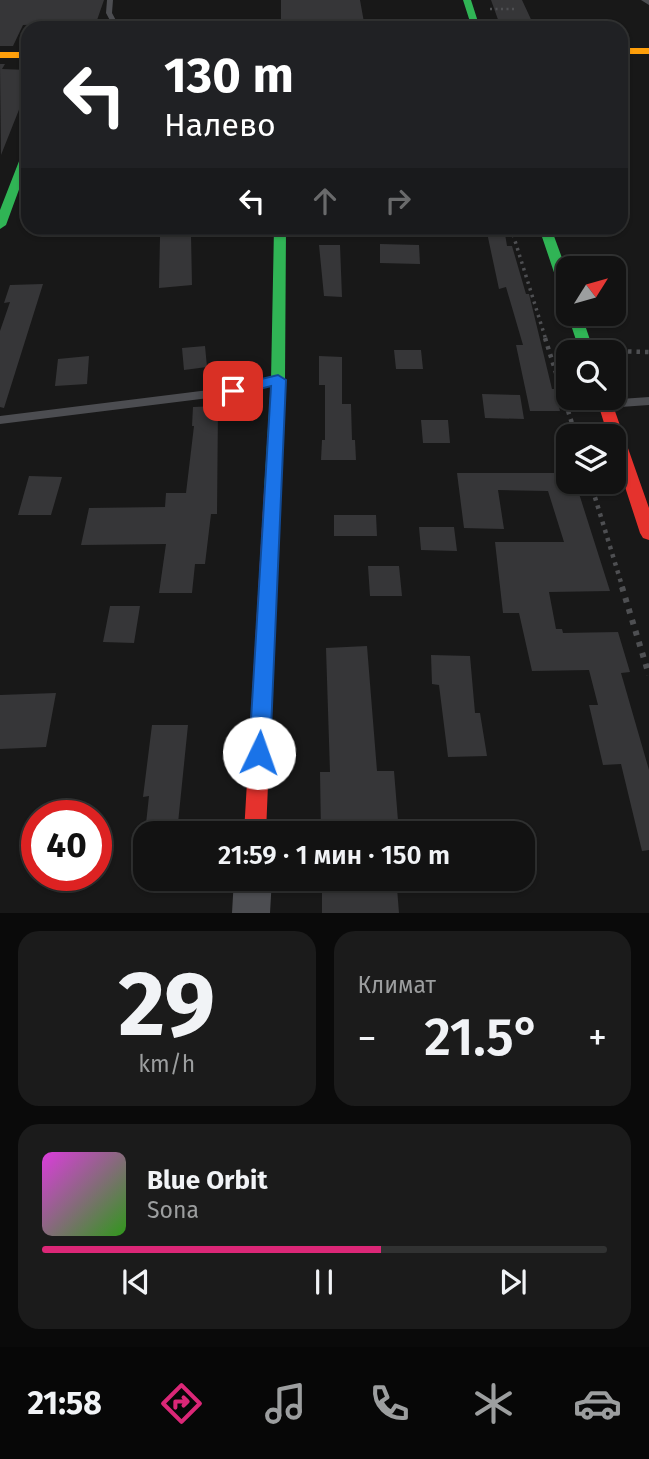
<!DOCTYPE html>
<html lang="ru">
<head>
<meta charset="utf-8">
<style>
	:root { --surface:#121212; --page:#1b1b1b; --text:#f1f3f6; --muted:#9c9e9f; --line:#313232; --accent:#db2777 }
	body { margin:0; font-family:"Fira Sans",sans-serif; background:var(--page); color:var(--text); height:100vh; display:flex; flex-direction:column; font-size:26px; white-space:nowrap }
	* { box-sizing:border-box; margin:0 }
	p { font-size:23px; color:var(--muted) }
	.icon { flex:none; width:38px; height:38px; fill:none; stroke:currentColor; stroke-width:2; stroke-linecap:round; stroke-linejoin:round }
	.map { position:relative; height:913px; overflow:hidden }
	.panel { display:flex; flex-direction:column; gap:18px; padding:18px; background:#0a0a0a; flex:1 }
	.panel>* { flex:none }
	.guide { position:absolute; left:21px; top:21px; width:607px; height:214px; border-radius:21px; box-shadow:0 2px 5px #0004,0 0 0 2px var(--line); background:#202124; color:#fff; overflow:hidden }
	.needle { width:46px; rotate:53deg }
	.fabs { position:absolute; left:556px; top:256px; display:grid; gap:14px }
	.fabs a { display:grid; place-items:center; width:70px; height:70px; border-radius:14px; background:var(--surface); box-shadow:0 2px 5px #0004,0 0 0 2px var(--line); font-size:35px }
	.speed { position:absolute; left:21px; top:800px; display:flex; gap:14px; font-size:35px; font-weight:700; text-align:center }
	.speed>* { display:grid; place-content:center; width:91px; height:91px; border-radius:50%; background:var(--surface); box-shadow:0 2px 5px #0004,0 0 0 2px var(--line); line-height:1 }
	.speed .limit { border:10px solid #d22; background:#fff; color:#111 }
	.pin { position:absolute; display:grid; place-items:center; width:60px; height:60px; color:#fff; margin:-30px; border-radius:14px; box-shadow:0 4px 10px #0006 }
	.me { position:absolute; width:77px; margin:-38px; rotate:3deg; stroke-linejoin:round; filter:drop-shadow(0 0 5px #0008) }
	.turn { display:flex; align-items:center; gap:24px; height:147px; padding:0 28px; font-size:32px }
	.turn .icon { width:91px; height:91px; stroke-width:2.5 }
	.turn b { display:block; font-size:49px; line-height:60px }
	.lanes { display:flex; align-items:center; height:66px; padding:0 28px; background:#0003; justify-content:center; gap:35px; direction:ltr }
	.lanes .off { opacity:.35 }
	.big { font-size:52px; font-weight:600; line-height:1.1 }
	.panel .tile { flex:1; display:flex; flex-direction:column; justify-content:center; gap:10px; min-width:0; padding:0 24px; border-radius:21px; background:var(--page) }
	.panel .dial { align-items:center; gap:0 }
	.dial b { font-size:91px; line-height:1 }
	.song { display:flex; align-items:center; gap:21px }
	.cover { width:84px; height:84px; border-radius:10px; background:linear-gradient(135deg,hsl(300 70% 55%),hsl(110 70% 35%)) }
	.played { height:7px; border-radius:4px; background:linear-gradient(90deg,var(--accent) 60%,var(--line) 60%) }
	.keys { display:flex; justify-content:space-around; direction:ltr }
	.heat { display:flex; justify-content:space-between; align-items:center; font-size:38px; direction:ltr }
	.panel .tiles { flex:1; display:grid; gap:18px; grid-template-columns:1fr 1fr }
	.tile:last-child { grid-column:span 2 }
	.trip { position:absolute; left:133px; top:821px; width:402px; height:70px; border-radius:21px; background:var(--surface); box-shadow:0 2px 5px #0004,0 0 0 2px var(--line); font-weight:600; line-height:70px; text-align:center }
	.tab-bar { display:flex; height:112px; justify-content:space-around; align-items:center; background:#070707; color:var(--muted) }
	.tab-bar .icon { width:49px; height:49px }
	.tab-bar .selected { color:var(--accent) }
	.tab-bar b { font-size:32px; color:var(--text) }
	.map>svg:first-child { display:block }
	.building { fill:#363638 }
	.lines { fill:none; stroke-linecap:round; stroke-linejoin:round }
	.path-far3 { stroke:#4e4f52; stroke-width:2.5; stroke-dasharray:2 3.5; stroke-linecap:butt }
	.path-far2 { stroke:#4e4f52; stroke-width:3.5; stroke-dasharray:2.5 4.5; stroke-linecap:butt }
	.path-far1 { stroke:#4e4f52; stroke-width:4.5; stroke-dasharray:3.5 5; stroke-linecap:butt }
	.path { stroke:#4e4f52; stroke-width:6; stroke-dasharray:4.5 7; stroke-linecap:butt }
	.lane { fill:#4c4d51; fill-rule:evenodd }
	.street { fill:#4c4d51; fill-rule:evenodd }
	.fast { fill:#30b455; fill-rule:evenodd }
	.slow { fill:#ff9f0a; fill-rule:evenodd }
	.jam { fill:#e5322d; fill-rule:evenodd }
	.route { fill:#1a73e8; stroke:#114b97; stroke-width:2 }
</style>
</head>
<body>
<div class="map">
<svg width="649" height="913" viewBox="0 0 649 913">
	<rect width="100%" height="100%" fill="#181818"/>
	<path class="building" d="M 0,0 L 104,0 L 96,23 L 23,25 L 13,46 L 0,46 Z
		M 281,0 L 360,0 L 365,28 L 281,28 Z
		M 491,0 L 522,0 L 535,28 L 501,28 Z
		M 0,64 L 5,64 L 2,69 L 28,70 L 28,87 L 1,155 Z
		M 486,228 L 504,228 L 507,246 L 512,246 L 526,294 L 529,294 L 552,389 L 555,389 L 560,411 L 530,411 L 516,345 L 523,345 L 506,287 L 499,289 Z
		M 191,235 L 192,285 L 159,288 L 160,237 Z
		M 380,244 L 419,245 L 420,264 L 380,263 Z
		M 319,245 L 340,245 L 342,297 L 324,296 Z
		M 43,284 L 4,408 L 0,407 L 0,331 L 10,302 L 4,303 L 10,285 Z
		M 205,346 L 207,367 L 184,370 L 182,348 Z
		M 394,350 L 421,350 L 423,369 L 396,369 Z
		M 89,356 L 87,384 L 55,386 L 58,359 Z
		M 319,356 L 342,357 L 342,404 L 351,404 L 352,440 L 355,440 L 356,460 L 321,460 L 322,440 L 325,440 L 325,385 L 319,385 Z
		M 482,394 L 520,395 L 524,419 L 485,418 Z
		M 218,406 L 217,514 L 211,514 L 205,564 L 195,564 L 192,593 L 159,593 L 166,544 L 81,545 L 89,508 L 165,507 L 166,493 L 186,493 L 194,426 L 192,426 L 193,407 Z
		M 421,420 L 448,420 L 450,443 L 423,443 Z
		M 457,473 L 569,473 L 569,481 L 575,481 L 610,591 L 549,592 L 556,629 L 562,629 L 563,633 L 618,632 L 630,672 L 621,673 L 649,770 L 649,850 L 642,851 L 621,764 L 603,765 L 589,705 L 598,705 L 589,670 L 532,671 L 519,613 L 503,613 L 495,542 L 564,542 L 548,491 L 498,490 L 504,529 L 464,528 Z
		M 29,476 L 62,477 L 51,515 L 18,515 Z
		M 334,515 L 376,515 L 377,536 L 334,536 Z
		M 419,527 L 454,527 L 457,551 L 421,550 Z
		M 368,566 L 399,566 L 402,596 L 370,596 Z
		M 110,606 L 140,606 L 134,643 L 103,642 Z
		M 367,646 L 377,771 L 394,771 L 399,833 L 321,833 L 320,772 L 330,772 L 326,648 Z
		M 431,655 L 470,656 L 475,713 L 480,713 L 487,756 L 448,757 L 439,685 L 432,684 Z
		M 56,693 L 46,747 L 0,749 L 0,695 Z
		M 152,725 L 188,725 L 177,833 L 145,833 L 149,796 L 143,797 Z
		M 322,888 L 397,888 L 399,913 L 322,913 Z"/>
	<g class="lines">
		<path class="path-far3" d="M 490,9 L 514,9"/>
		<path class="path-far2" d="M 511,228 L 546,340"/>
		<path class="path-far1" d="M 545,338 L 576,436
			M 611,351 L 649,352
			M 590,481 L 623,589"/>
		<path class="path" d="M 622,587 L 649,675"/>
		<path class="lane" d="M 107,0 L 113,0 L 112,13 L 120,28 L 114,28 L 106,13 Z
			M 244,26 L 260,26 L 263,28 L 241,28 Z
			M 275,377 L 281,381 L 279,384 L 233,395 L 0,424 L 0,416 L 233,387 Z
			M 649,397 L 649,405 L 606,408 L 600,404 L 606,400 Z"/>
		<path class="street" d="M 641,0 L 649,0 L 649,5 Z
			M 234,878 L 272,878 L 270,913 L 232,913 Z"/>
		<path class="fast" d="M 463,0 L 471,0 L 480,28 L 472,28 Z
			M 28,148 L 28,165 L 6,225 L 0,229 L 0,210 L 23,151 Z
			M 274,228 L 286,228 L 285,380 L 280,492 L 278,496 L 266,496 L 264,492 L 271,380 Z
			M 539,228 L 551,228 L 569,277 L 569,300 L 562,296 Z
			M 569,311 L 569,313 L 581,313 L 594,352 L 580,352 L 567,313 Z"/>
		<path class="slow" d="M 621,48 L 649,48 L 649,54 L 621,54 Z
			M 0,52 L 28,52 L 28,58 L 0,58 Z"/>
		<path class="jam" d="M 596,397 L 610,397 L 649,508 L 649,540 L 643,538 L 640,533 L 614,453 L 614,436 L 608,436 Z
			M 272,486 L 278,488 L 280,492 L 266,833 L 244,833 L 264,492 L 266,488 Z"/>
	</g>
	<path class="route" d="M 278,375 L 286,380 L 270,753 L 267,760 L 259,763 L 252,760 L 249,753 L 271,386 L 233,396 L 225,391 L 228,387 Z"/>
</svg>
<div class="fabs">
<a><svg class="needle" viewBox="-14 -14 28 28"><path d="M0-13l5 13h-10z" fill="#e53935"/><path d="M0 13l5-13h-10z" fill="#9c9e9f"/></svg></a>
<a><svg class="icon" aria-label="search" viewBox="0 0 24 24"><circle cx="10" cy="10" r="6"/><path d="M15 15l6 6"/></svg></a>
<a><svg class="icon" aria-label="layers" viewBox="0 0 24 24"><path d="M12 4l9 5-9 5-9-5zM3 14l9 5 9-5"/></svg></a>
</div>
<div class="speed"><div class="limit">40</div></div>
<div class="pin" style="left:233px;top:391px;background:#d93025"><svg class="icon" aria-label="arrive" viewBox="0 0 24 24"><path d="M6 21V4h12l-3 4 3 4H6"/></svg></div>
<svg class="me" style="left:259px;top:753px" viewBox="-20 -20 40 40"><circle r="19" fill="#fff"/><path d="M0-13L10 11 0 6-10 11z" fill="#1a73e8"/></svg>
<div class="trip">21:59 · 1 мин · 150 m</div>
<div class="guide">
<div class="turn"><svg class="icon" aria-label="left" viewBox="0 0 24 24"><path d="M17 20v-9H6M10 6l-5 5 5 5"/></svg><div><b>130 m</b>Налево</div></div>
<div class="lanes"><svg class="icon" aria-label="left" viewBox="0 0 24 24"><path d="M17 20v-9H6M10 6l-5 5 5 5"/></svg><svg class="icon off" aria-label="ahead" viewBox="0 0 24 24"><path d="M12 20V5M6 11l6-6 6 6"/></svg><svg class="icon off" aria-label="right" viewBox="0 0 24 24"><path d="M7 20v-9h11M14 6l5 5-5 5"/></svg></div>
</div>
</div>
<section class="panel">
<div class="tiles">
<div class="tile dial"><b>29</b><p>km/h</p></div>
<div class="tile"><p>Климат</p>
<div class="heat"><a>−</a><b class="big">21.5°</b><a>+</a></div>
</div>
<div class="tile">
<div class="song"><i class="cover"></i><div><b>Blue Orbit</b><p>Sona</p></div></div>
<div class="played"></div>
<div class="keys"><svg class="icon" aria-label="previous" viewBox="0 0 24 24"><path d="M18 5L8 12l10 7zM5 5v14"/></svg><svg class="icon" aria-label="pause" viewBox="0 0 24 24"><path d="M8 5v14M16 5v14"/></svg><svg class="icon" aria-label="next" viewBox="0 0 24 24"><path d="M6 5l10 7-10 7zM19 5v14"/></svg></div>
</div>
</div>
</section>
<nav class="tab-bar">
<b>21:58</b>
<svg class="icon selected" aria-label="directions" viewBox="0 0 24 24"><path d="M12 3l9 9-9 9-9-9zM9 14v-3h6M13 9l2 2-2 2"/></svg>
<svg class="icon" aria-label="music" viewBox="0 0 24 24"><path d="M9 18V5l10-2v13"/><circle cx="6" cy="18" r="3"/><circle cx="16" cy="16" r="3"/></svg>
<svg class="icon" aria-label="phone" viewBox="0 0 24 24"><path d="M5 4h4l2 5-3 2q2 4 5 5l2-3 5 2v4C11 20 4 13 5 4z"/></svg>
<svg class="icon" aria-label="climate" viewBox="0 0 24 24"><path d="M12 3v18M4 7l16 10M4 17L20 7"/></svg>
<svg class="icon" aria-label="car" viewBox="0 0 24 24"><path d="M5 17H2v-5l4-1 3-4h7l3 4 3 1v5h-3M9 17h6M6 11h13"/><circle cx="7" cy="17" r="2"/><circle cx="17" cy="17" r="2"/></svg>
</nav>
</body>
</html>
